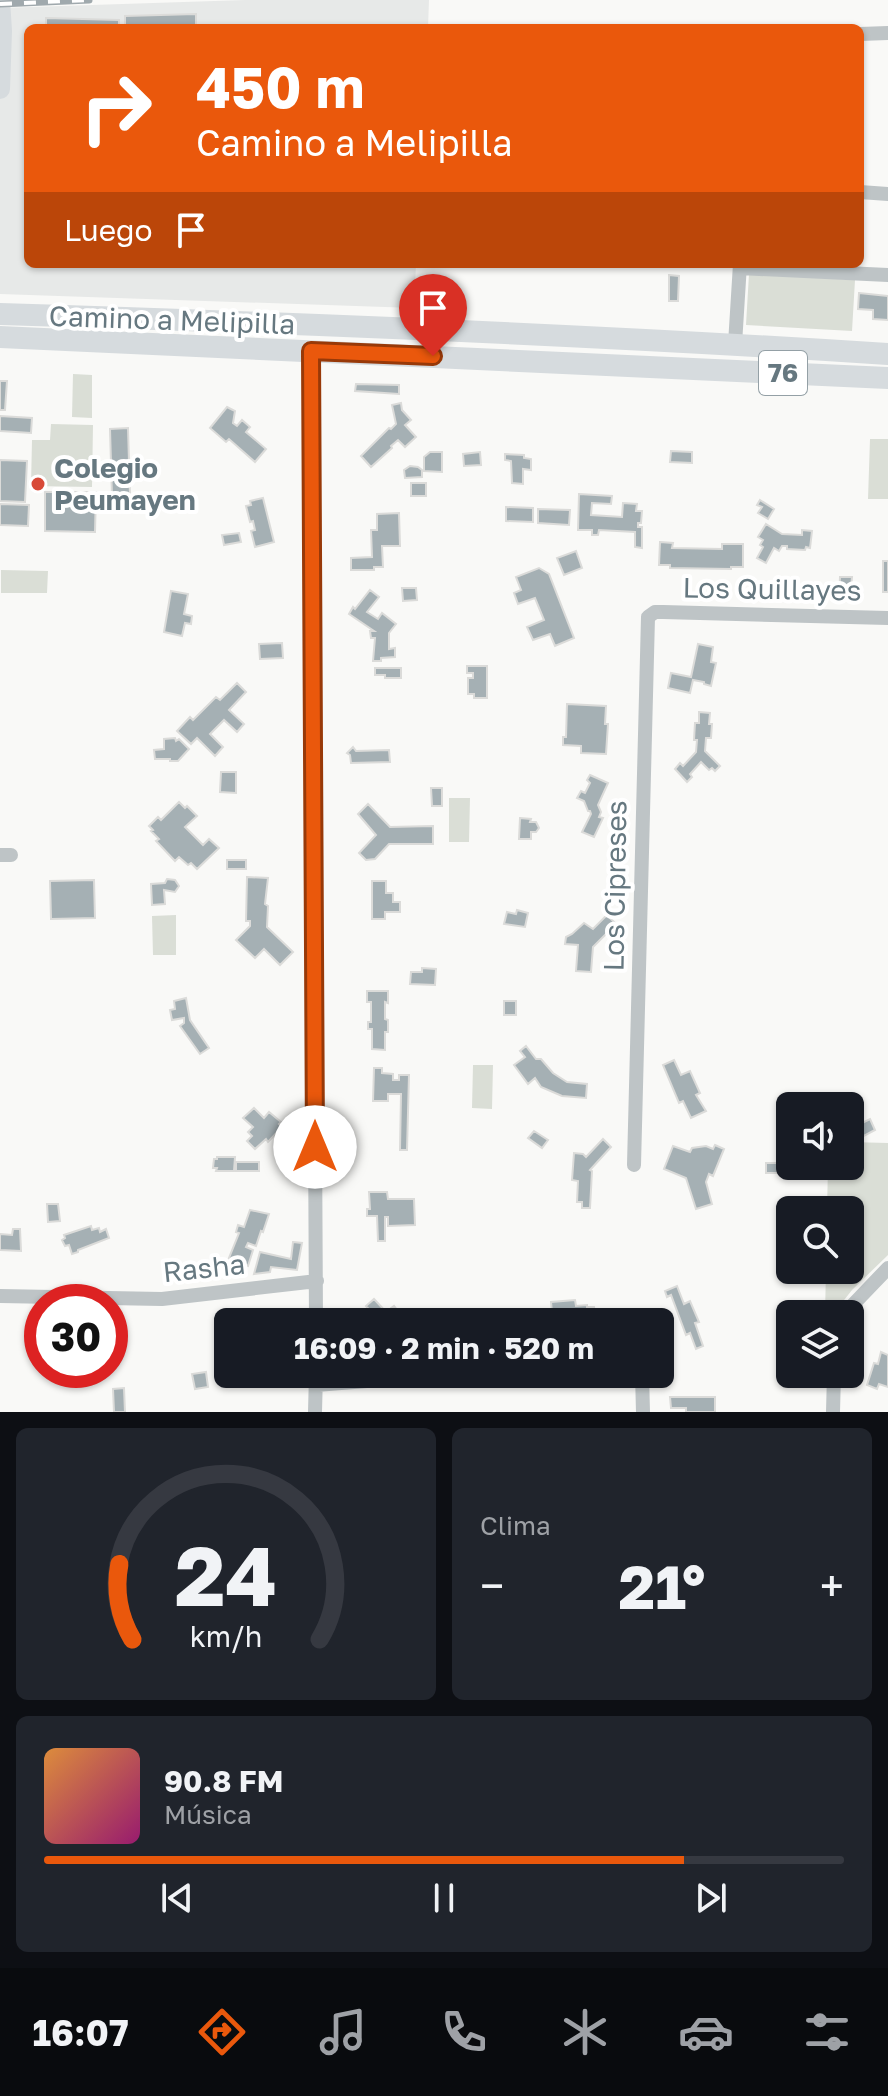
<!DOCTYPE html>
<html lang="es">
<head>
<meta charset="utf-8">
<style>
	:root { --surface:#171b24; --page:#20242c; --text:#f1f3f6; --muted:#9ea1a6; --line:#363941; --accent:#ea580c }
	body { margin:0; font-family:"Golos Text",sans-serif; background:var(--page); color:var(--text); height:100vh; display:flex; flex-direction:column; font-size:30px; white-space:nowrap }
	* { box-sizing:border-box; margin:0 }
	p { font-size:26px; color:var(--muted) }
	.icon { flex:none; width:44px; height:44px; fill:none; stroke:currentColor; stroke-width:2; stroke-linecap:round; stroke-linejoin:round }
	.map { position:relative; height:1412px; overflow:hidden }
	.panel { display:flex; flex-direction:column; gap:16px; padding:16px; background:#0d0f14; flex:1 }
	.panel>* { flex:none }
	.hud { position:absolute; left:24px; top:24px; width:840px; height:244px; border-radius:12px; box-shadow:0 2px 6px #0004; background:#ea580c; color:#fff; overflow:hidden }
	.fabs { position:absolute; left:776px; top:1092px; display:grid; gap:16px }
	.fabs a { display:grid; place-items:center; width:88px; height:88px; border-radius:12px; background:var(--surface); box-shadow:0 2px 6px #0004; font-size:40px }
	.speed { position:absolute; left:24px; top:1284px; display:flex; gap:16px; font-size:40px; font-weight:700; text-align:center }
	.speed>* { display:grid; place-content:center; width:104px; height:104px; border-radius:50%; background:var(--surface); box-shadow:0 2px 6px #0004; line-height:1 }
	.speed .limit { border:12px solid #d22; background:#fff; color:#111 }
	.pin { position:absolute; display:grid; place-items:center; width:68px; height:68px; color:#fff; margin:-82px -34px; border-radius:50% 50% 50% 0; rotate:-45deg; box-shadow:0 0 8px #0007 }
	.pin .icon { rotate:45deg }
	.me { position:absolute; width:88px; margin:-44px; rotate:0deg; stroke-linejoin:round; filter:drop-shadow(0 0 6px #0008) }
	.turn { display:flex; align-items:center; gap:28px; height:168px; padding:0 40px; font-size:36px }
	.turn .icon { width:104px; height:104px; stroke-width:2.5 }
	.turn b { display:block; font-size:56px; line-height:68px }
	.then { display:flex; align-items:center; height:76px; padding:0 40px; background:#0003; gap:16px; font-size:30px }
	.big { font-size:60px; font-weight:700; line-height:1.1 }
	.panel .tile { flex:1; display:flex; flex-direction:column; justify-content:center; gap:12px; min-width:0; padding:0 28px; border-radius:12px; background:var(--page) }
	.panel .dial { align-items:center; gap:0 }
	.dial svg { height:208px; overflow:visible; fill:none; stroke:var(--line); stroke-width:7; stroke-linecap:round; text-anchor:middle }
	.dial text { fill:var(--text); stroke:none }
	.song { display:flex; align-items:center; gap:24px }
	.cover { width:96px; height:96px; border-radius:12px; background:linear-gradient(135deg,hsl(30 70% 55%),hsl(320 70% 35%)) }
	.played { height:8px; border-radius:4px; background:linear-gradient(90deg,var(--accent) 80%,var(--line) 80%) }
	.keys { display:flex; justify-content:space-around; direction:ltr }
	.heat { display:flex; justify-content:space-between; align-items:center; font-size:44px; direction:ltr }
	.panel .tiles { flex:1; display:grid; gap:16px; grid-template-columns:1fr 1fr }
	.tile:last-child { grid-column:span 2 }
	.trip { position:absolute; left:214px; top:1308px; width:460px; height:80px; border-radius:12px; background:var(--surface); box-shadow:0 2px 6px #0004; font-weight:700; line-height:80px; text-align:center }
	.tab-bar { display:flex; height:128px; justify-content:space-around; align-items:center; background:#090b0e; color:var(--muted) }
	.tab-bar .icon { width:56px; height:56px }
	.tab-bar .current { color:var(--accent) }
	.tab-bar b { font-size:36px; color:var(--text) }
	.map>svg:first-child { display:block }
	.built { fill:#e7e9e8 }
	.green { fill:#daded6 }
	.building { fill:#a5b0b4; stroke:#dbdbd9; stroke-width:2 }
	.lines { fill:none; stroke-linecap:round; stroke-linejoin:round }
	.street { stroke:#bec4c6; stroke-width:14 }
	.secondary { stroke:#d6dbde; stroke-width:20 }
	.primary { stroke:#d6dbde; stroke-width:22 }
	.rail-casing { stroke:#a0a9ad; stroke-width:7 }
	.rail { stroke:#fff; stroke-width:4; stroke-dasharray:12; stroke-linecap:butt }
	.route-casing { stroke:#983908; stroke-width:20 }
	.route { stroke:#ea580c; stroke-width:14 }
	.poi-dot { fill:#d84a38; stroke:#fff; stroke-width:3 }
	.labels { text-anchor:middle; stroke-width:8; stroke-linejoin:round; paint-order:stroke }
	.shield { fill:#fff; stroke:#94a0a6; stroke-width:2 }
	.shield-label { font-size:26px; font-weight:bold; fill:#667880 }
	.street-label { font-size:28px; fill:#667880; stroke:#fff }
	.poi-label { font-size:28px; font-weight:bold; fill:#667880; stroke:#fff; text-anchor:start }
</style>
</head>
<body>
<div class="map">
<svg width="888" height="1412" viewBox="0 0 888 1412">
	<rect width="100%" height="100%" fill="#f9f9f7"/>
	<path class="built" d="M 245,0 L 429,0 L 428,28 L 28,28 L 28,264 L 416,264 L 414,308 L 0,294 L 0,8 Z"/>
	<path class="green" d="M 749,274 L 855,280 L 852,331 L 746,325 Z
		M 73,374 L 92,375 L 92,418 L 72,417 Z
		M 51,424 L 93,425 L 92,487 L 31,486 L 32,440 L 50,440 Z
		M 870,439 L 888,439 L 888,499 L 868,499 Z
		M 1,570 L 48,571 L 47,593 L 1,593 Z
		M 449,798 L 470,798 L 469,842 L 449,842 Z
		M 176,915 L 176,955 L 153,955 L 152,916 Z
		M 473,1065 L 493,1065 L 492,1109 L 472,1108 Z
		M 850,1142 L 888,1143 L 888,1255 L 852,1290 L 833,1314 L 825,1314 L 826,1270 L 850,1270 L 850,1210 L 827,1210 L 828,1166 L 850,1166 Z"/>
	<path class="building" d="M 196,14 L 196,28 L 125,28 L 125,16 Z
		M 46,18 L 119,20 L 119,28 L 46,28 Z
		M 669,275 L 679,276 L 678,301 L 669,301 Z
		M 859,293 L 888,296 L 888,320 L 873,319 L 873,310 L 858,309 Z
		M 0,381 L 7,381 L 5,410 L 0,410 Z
		M 356,384 L 399,385 L 399,394 L 355,391 Z
		M 401,403 L 402,410 L 411,420 L 405,425 L 416,437 L 405,447 L 398,440 L 391,446 L 392,448 L 371,467 L 361,456 L 389,428 L 391,429 L 396,424 L 392,405 Z
		M 227,407 L 235,411 L 233,423 L 237,426 L 242,420 L 250,427 L 246,432 L 266,449 L 255,462 L 229,439 L 226,442 L 210,428 Z
		M 0,416 L 32,418 L 31,433 L 0,431 Z
		M 128,428 L 130,496 L 112,497 L 110,429 Z
		M 671,451 L 692,452 L 692,463 L 670,462 Z
		M 430,452 L 442,452 L 442,472 L 424,471 L 424,457 Z
		M 480,452 L 481,465 L 464,466 L 463,454 Z
		M 505,454 L 524,455 L 524,458 L 531,459 L 531,470 L 523,469 L 523,484 L 512,483 L 511,461 L 505,460 Z
		M 0,460 L 27,461 L 25,502 L 0,501 Z
		M 410,466 L 418,467 L 422,470 L 422,477 L 405,478 L 404,470 Z
		M 411,483 L 426,483 L 426,496 L 411,496 Z
		M 45,492 L 96,492 L 95,532 L 45,531 Z
		M 579,494 L 612,496 L 611,504 L 592,503 L 591,515 L 622,517 L 623,503 L 637,504 L 636,511 L 642,511 L 641,523 L 638,523 L 638,527 L 642,527 L 642,548 L 635,547 L 635,532 L 599,530 L 598,535 L 592,535 L 592,530 L 578,530 Z
		M 263,498 L 274,542 L 255,547 L 251,531 L 255,530 L 253,521 L 250,522 L 246,506 L 251,505 L 250,501 Z
		M 760,500 L 774,509 L 768,519 L 758,513 L 762,507 L 757,505 Z
		M 0,504 L 29,505 L 28,526 L 0,525 Z
		M 506,507 L 533,508 L 533,522 L 506,521 Z
		M 538,509 L 570,510 L 569,525 L 538,523 Z
		M 399,513 L 400,546 L 382,546 L 383,567 L 374,567 L 374,570 L 351,570 L 351,558 L 372,557 L 371,530 L 377,530 L 377,514 Z
		M 766,524 L 782,534 L 802,535 L 802,530 L 812,531 L 810,548 L 806,547 L 805,550 L 787,549 L 787,546 L 782,546 L 779,551 L 774,548 L 766,563 L 757,558 L 763,547 L 760,545 L 763,540 L 758,537 Z
		M 239,533 L 241,542 L 224,545 L 222,535 Z
		M 660,542 L 673,543 L 672,548 L 722,549 L 722,544 L 743,544 L 743,567 L 731,567 L 731,569 L 670,568 L 670,565 L 659,565 Z
		M 576,551 L 582,568 L 564,575 L 557,558 Z
		M 883,561 L 888,561 L 888,592 L 883,592 Z
		M 539,568 L 549,574 L 574,638 L 555,646 L 550,634 L 533,640 L 527,627 L 544,620 L 535,598 L 518,604 L 514,593 L 521,590 L 516,577 Z
		M 840,577 L 852,577 L 850,600 L 839,599 Z
		M 402,588 L 416,588 L 417,600 L 403,601 Z
		M 370,590 L 379,597 L 367,612 L 378,619 L 382,613 L 396,624 L 389,633 L 389,649 L 395,648 L 395,657 L 381,658 L 381,661 L 373,661 L 375,638 L 371,638 L 370,631 L 374,631 L 349,614 L 353,607 L 355,609 Z
		M 171,591 L 188,594 L 184,614 L 192,616 L 191,624 L 185,623 L 182,636 L 164,632 Z
		M 282,643 L 283,658 L 260,659 L 259,644 Z
		M 698,644 L 713,647 L 711,662 L 716,663 L 711,686 L 704,684 L 704,682 L 693,680 L 690,693 L 668,688 L 671,673 L 691,677 Z
		M 467,666 L 487,666 L 487,698 L 474,698 L 474,694 L 468,694 L 468,678 L 473,678 L 473,673 L 467,673 Z
		M 375,668 L 401,668 L 401,678 L 385,678 L 385,675 L 375,675 Z
		M 237,683 L 246,692 L 229,710 L 244,724 L 237,732 L 224,720 L 210,734 L 223,747 L 215,756 L 197,738 L 191,744 L 177,731 L 190,717 L 193,720 L 216,697 L 220,700 Z
		M 567,704 L 606,706 L 605,724 L 608,724 L 606,754 L 581,753 L 581,746 L 563,745 L 563,737 L 566,737 Z
		M 699,712 L 710,713 L 709,724 L 712,724 L 711,738 L 706,738 L 705,751 L 720,766 L 715,771 L 712,768 L 709,770 L 701,762 L 690,774 L 692,777 L 687,782 L 675,769 L 680,763 L 683,766 L 696,752 L 697,740 L 694,740 L 695,723 L 699,723 Z
		M 175,738 L 176,741 L 179,739 L 189,749 L 178,761 L 170,761 L 170,759 L 155,759 L 154,750 L 164,749 L 164,739 Z
		M 353,747 L 356,751 L 389,750 L 390,762 L 351,763 L 350,755 L 347,753 Z
		M 221,772 L 236,772 L 236,793 L 220,792 Z
		M 590,775 L 608,783 L 598,805 L 601,812 L 599,817 L 603,818 L 594,837 L 582,832 L 591,814 L 590,811 L 588,811 L 584,801 L 577,798 L 581,791 L 585,793 L 590,783 L 587,780 Z
		M 431,788 L 442,788 L 442,806 L 432,806 Z
		M 179,802 L 185,808 L 187,806 L 197,816 L 185,827 L 203,845 L 209,839 L 219,848 L 197,869 L 191,863 L 188,865 L 179,857 L 175,861 L 156,841 L 159,839 L 151,831 L 153,830 L 149,826 L 158,817 L 161,820 Z
		M 368,804 L 390,827 L 433,826 L 433,844 L 389,844 L 375,859 L 366,860 L 359,853 L 376,835 L 358,814 Z
		M 520,818 L 531,819 L 530,822 L 536,822 L 539,828 L 536,832 L 531,832 L 531,839 L 519,839 Z
		M 227,860 L 246,860 L 246,869 L 227,869 Z
		M 247,877 L 268,878 L 265,904 L 268,906 L 267,927 L 293,952 L 280,965 L 264,949 L 255,958 L 236,940 L 250,926 L 250,921 L 246,921 Z
		M 167,879 L 175,880 L 179,886 L 175,892 L 164,890 L 165,904 L 152,905 L 151,884 L 165,883 Z
		M 94,880 L 95,918 L 51,919 L 50,881 Z
		M 372,881 L 386,881 L 386,893 L 393,893 L 393,902 L 400,902 L 400,912 L 385,912 L 385,919 L 372,919 Z
		M 517,910 L 528,913 L 525,927 L 504,924 L 507,912 L 516,914 Z
		M 607,915 L 616,924 L 593,947 L 591,972 L 576,971 L 578,945 L 565,944 L 566,937 L 572,934 L 584,923 L 593,929 Z
		M 422,968 L 436,969 L 435,985 L 410,984 L 411,972 L 422,972 Z
		M 367,991 L 388,991 L 388,1003 L 385,1002 L 385,1019 L 388,1020 L 388,1032 L 385,1032 L 385,1050 L 372,1049 L 372,1029 L 368,1029 L 368,1022 L 371,1022 L 371,1002 L 367,1002 Z
		M 186,998 L 190,1020 L 209,1048 L 200,1054 L 180,1026 L 184,1023 L 184,1018 L 172,1020 L 170,1010 L 175,1009 L 174,1001 Z
		M 504,1001 L 516,1001 L 516,1015 L 504,1015 Z
		M 526,1046 L 536,1059 L 541,1059 L 553,1073 L 567,1082 L 587,1084 L 586,1098 L 562,1096 L 541,1087 L 535,1078 L 528,1084 L 514,1065 L 525,1057 L 520,1051 Z
		M 674,1060 L 681,1075 L 690,1071 L 700,1093 L 696,1095 L 706,1111 L 691,1118 L 683,1101 L 679,1103 L 663,1065 Z
		M 374,1068 L 382,1068 L 382,1073 L 393,1074 L 393,1080 L 399,1080 L 399,1075 L 409,1075 L 407,1150 L 400,1150 L 401,1094 L 388,1094 L 388,1101 L 373,1101 Z
		M 254,1108 L 264,1118 L 269,1112 L 281,1122 L 279,1124 L 282,1127 L 268,1142 L 266,1139 L 255,1149 L 247,1141 L 252,1136 L 248,1132 L 253,1127 L 243,1118 Z
		M 870,1119 L 875,1130 L 860,1138 L 854,1127 Z
		M 534,1131 L 548,1140 L 542,1148 L 528,1138 Z
		M 603,1139 L 611,1147 L 590,1170 L 592,1171 L 590,1208 L 582,1208 L 582,1202 L 577,1202 L 578,1181 L 572,1180 L 574,1153 L 583,1154 L 586,1157 Z
		M 715,1145 L 724,1149 L 713,1176 L 709,1174 L 706,1182 L 712,1204 L 696,1209 L 686,1178 L 664,1169 L 673,1146 L 690,1152 L 692,1148 L 706,1146 L 713,1149 Z
		M 217,1157 L 235,1157 L 234,1171 L 216,1171 L 217,1168 L 213,1168 L 214,1159 L 217,1159 Z
		M 236,1162 L 259,1162 L 259,1171 L 236,1171 Z
		M 766,1163 L 790,1163 L 790,1166 L 804,1166 L 804,1173 L 766,1173 Z
		M 369,1192 L 387,1192 L 388,1199 L 414,1199 L 415,1225 L 388,1226 L 388,1217 L 385,1217 L 385,1241 L 378,1241 L 377,1216 L 367,1216 L 367,1209 L 370,1209 Z
		M 47,1204 L 58,1204 L 60,1221 L 48,1222 Z
		M 250,1210 L 269,1214 L 263,1232 L 261,1231 L 256,1246 L 248,1243 L 246,1247 L 253,1250 L 248,1266 L 236,1262 L 235,1266 L 227,1263 L 239,1233 L 236,1232 L 238,1225 L 244,1227 Z
		M 91,1226 L 92,1230 L 99,1228 L 100,1232 L 106,1229 L 109,1238 L 78,1250 L 78,1252 L 72,1254 L 69,1245 L 65,1246 L 62,1240 L 65,1238 L 64,1235 Z
		M 13,1229 L 20,1229 L 21,1251 L 0,1250 L 0,1234 L 12,1235 Z
		M 293,1242 L 302,1243 L 297,1270 L 271,1267 L 270,1272 L 254,1274 L 260,1252 L 291,1259 Z
		M 677,1286 L 684,1304 L 690,1301 L 699,1322 L 695,1323 L 703,1346 L 696,1349 L 690,1333 L 686,1335 L 671,1295 L 667,1297 L 665,1291 Z
		M 374,1299 L 386,1312 L 394,1306 L 400,1314 L 396,1318 L 400,1322 L 380,1322 L 366,1306 Z
		M 575,1300 L 576,1306 L 587,1305 L 587,1307 L 594,1307 L 595,1314 L 563,1318 L 563,1321 L 553,1322 L 551,1302 Z
		M 881,1352 L 888,1355 L 888,1387 L 879,1384 L 877,1389 L 867,1385 L 874,1363 L 878,1364 Z
		M 206,1372 L 208,1387 L 195,1389 L 192,1374 Z
		M 124,1388 L 125,1412 L 114,1412 L 113,1389 Z
		M 670,1397 L 715,1397 L 715,1412 L 686,1412 L 686,1408 L 671,1408 Z"/>
	<g class="lines">
		<path class="street" d="M 860,34 L 888,33
			M 860,192 L 888,194
			M 740,268 L 888,275
			M 735,344 L 740,264
			M 311,351 L 316,1322
			M 0,855 L 11,855
			M 634,1165 L 648,617 L 655,612 L 663,612 L 888,618
			M 0,1296 L 162,1299 L 317,1281
			M 844,1314 L 888,1268
			M 642,1374 L 643,1412
			M 316,1385 L 455,1374
			M 315,1412 L 316,1374
			M 833,1412 L 834,1374"/>
		<path class="secondary" d="M 0,0 L 2,31 L 0,89"/>
		<path class="primary" d="M 0,314 C 296,323 592,335 888,354
			M 0,337 L 888,378"/>
		<defs>
			<path id="rail" d="M 0,4 L 89,0"/>
		</defs>
		<use href="#rail" class="rail-casing"/>
		<use href="#rail" class="rail"/>
	</g>
	<g class="lines">
		<defs>
			<path id="route" d="M 315,1147 L 311,351 L 433,356"/>
		</defs>
		<use href="#route" class="route-casing"/>
		<use href="#route" class="route"/>
	</g>
	<circle class="poi-dot" cx="38" cy="484" r="8"/>
	<g class="labels">
		<rect class="shield" x="759" y="351" width="48" height="44" rx="6"/>
		<g class="shield-label">
			<text x="783" y="382">76</text>
		</g>
		<g class="street-label">
			<text transform="translate(172 320) rotate(2)" y="10">Camino a Melipilla</text>
			<text transform="translate(772 589) rotate(1)" y="10">Los Quillayes</text>
			<text transform="translate(615 886) rotate(-89)" y="10">Los Cipreses</text>
			<text transform="translate(204 1268) rotate(-6)" y="10">Rasha</text>
		</g>
		<g class="poi-label">
			<text x="54" y="478">Colegio<tspan x="54" dy="32">Peumayen</tspan></text>
		</g>
	</g>
</svg>
<div class="fabs">
<a><svg class="icon" aria-label="sound" viewBox="0 0 24 24"><path d="M4 9h4l5-4v14l-5-4H4zM17 9q2 3 0 6"/></svg></a>
<a><svg class="icon" aria-label="search" viewBox="0 0 24 24"><circle cx="10" cy="10" r="6"/><path d="M15 15l6 6"/></svg></a>
<a><svg class="icon" aria-label="layers" viewBox="0 0 24 24"><path d="M12 4l9 5-9 5-9-5zM3 14l9 5 9-5"/></svg></a>
</div>
<div class="speed"><div class="limit">30</div></div>
<div class="pin" style="left:433px;top:356px;background:#d93025"><svg class="icon" aria-label="arrive" viewBox="0 0 24 24"><path d="M6 21V4h12l-3 4 3 4H6"/></svg></div>
<svg class="me" style="left:315px;top:1147px" viewBox="-20 -20 40 40"><circle r="19" fill="#fff"/><path d="M0-13L10 11 0 6-10 11z" fill="#ea580c"/></svg>
<div class="trip">16:09 · 2 min · 520 m</div>
<div class="hud">
<div class="turn"><svg class="icon" aria-label="right" viewBox="0 0 24 24"><path d="M7 20v-9h11M14 6l5 5-5 5"/></svg><div><b>450 m</b>Camino a Melipilla</div></div>
<div class="then">Luego<svg class="icon" aria-label="arrive" viewBox="0 0 24 24"><path d="M6 21V4h12l-3 4 3 4H6"/></svg></div>
</div>
</div>
<section class="panel">
<div class="tiles">
<div class="tile dial"><svg viewBox="0 0 100 80">
<path d="M14 69A42 42 0 1 1 86 69"/>
<path d="M14 69A42 42 0 0 1 9 40" stroke="#ea580c"/>
<text x="50" y="56" font-size="32" font-weight="700">24</text>
<text x="50" y="72" font-size="11">km/h</text>
</svg></div>
<div class="tile"><p>Clima</p>
<div class="heat"><a>−</a><b class="big">21°</b><a>+</a></div>
</div>
<div class="tile">
<div class="song"><i class="cover"></i><div><b>90.8 FM</b><p>Música</p></div></div>
<div class="played"></div>
<div class="keys"><svg class="icon" aria-label="previous" viewBox="0 0 24 24"><path d="M18 5L8 12l10 7zM5 5v14"/></svg><svg class="icon" aria-label="pause" viewBox="0 0 24 24"><path d="M8 5v14M16 5v14"/></svg><svg class="icon" aria-label="next" viewBox="0 0 24 24"><path d="M6 5l10 7-10 7zM19 5v14"/></svg></div>
</div>
</div>
</section>
<nav class="tab-bar">
<b>16:07</b>
<svg class="icon current" aria-label="directions" viewBox="0 0 24 24"><path d="M12 3l9 9-9 9-9-9zM9 14v-3h6M13 9l2 2-2 2"/></svg>
<svg class="icon" aria-label="music" viewBox="0 0 24 24"><path d="M9 18V5l10-2v13"/><circle cx="6" cy="18" r="3"/><circle cx="16" cy="16" r="3"/></svg>
<svg class="icon" aria-label="phone" viewBox="0 0 24 24"><path d="M5 4h4l2 5-3 2q2 4 5 5l2-3 5 2v4C11 20 4 13 5 4z"/></svg>
<svg class="icon" aria-label="climate" viewBox="0 0 24 24"><path d="M12 3v18M4 7l16 10M4 17L20 7"/></svg>
<svg class="icon" aria-label="car" viewBox="0 0 24 24"><path d="M5 17H2v-5l4-1 3-4h7l3 4 3 1v5h-3M9 17h6M6 11h13"/><circle cx="7" cy="17" r="2"/><circle cx="17" cy="17" r="2"/></svg>
<svg class="icon" aria-label="filters" viewBox="0 0 24 24"><path d="M4 7h16M4 17h16"/><circle cx="9" cy="7" r="2"/><circle cx="15" cy="17" r="2"/></svg>
</nav>
</body>
</html>
